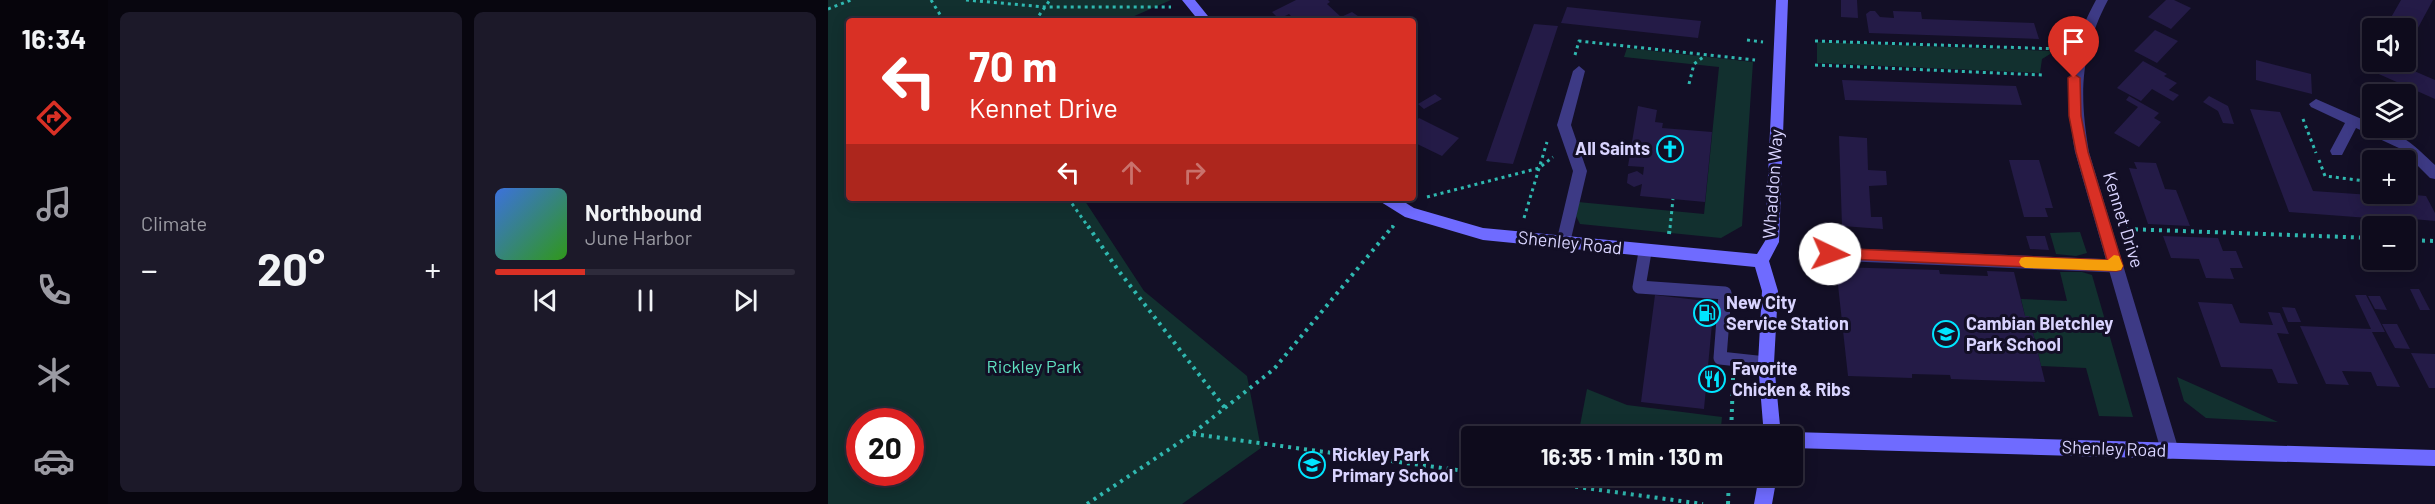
<!DOCTYPE html>
<html lang="en">
<head>
<meta charset="utf-8">
<style>
	:root { --surface:#0e0b1c; --page:#1c1929; --text:#f1f3f6; --muted:#9b9ba3; --line:#2e2b3b; --accent:#d93025 }
	body { margin:0; font-family:Barlow,sans-serif; background:var(--page); color:var(--text); height:100vh; display:flex; flex-direction:column; font-size:22px; white-space:nowrap }
	* { box-sizing:border-box; margin:0 }
	p { font-size:20px; color:var(--muted) }
	.icon { flex:none; width:33px; height:33px; fill:none; stroke:currentColor; stroke-width:2; stroke-linecap:round; stroke-linejoin:round }
	.map { position:relative; flex:1; overflow:hidden }
	.drawer { display:flex; flex-direction:column; gap:12px; padding:12px; background:#08060f; width:720px }
	.drawer>* { flex:none }
	.guide { position:absolute; left:18px; top:18px; width:570px; height:183px; border-radius:6px; box-shadow:0 3px 15px #0003,0 0 0 2px var(--line); background:#d93025; color:#fff; overflow:hidden }
	.buttons { position:absolute; left:1534px; top:18px; display:grid; gap:12px }
	.buttons a { display:grid; place-items:center; width:54px; height:54px; border-radius:6px; background:var(--surface); box-shadow:0 3px 15px #0003,0 0 0 2px var(--line); font-size:30px }
	.speed { position:absolute; left:18px; top:408px; display:flex; gap:12px; font-size:30px; font-weight:700; text-align:center }
	.speed>* { display:grid; place-content:center; width:78px; height:78px; border-radius:50%; background:var(--surface); box-shadow:0 3px 15px #0003,0 0 0 2px var(--line); line-height:1 }
	.speed .limit { border:9px solid #d22; background:#fff; color:#111 }
	.pin { position:absolute; display:grid; place-items:center; width:51px; height:51px; color:#fff; margin:-62px -26px; border-radius:50% 50% 50% 0; rotate:-45deg; box-shadow:0 0 6px #0007 }
	.pin .icon { rotate:45deg }
	.me { position:absolute; width:66px; margin:-33px; rotate:93deg; stroke-linejoin:round; filter:drop-shadow(0 0 4px #0008) }
	.turn { display:flex; align-items:center; gap:21px; height:126px; padding:0 24px; font-size:27px }
	.turn .icon { width:78px; height:78px; stroke-width:2.5 }
	.turn b { display:block; font-size:42px; line-height:51px }
	.lanes { display:flex; align-items:center; height:57px; padding:0 24px; background:#0003; justify-content:center; gap:30px; direction:ltr }
	.lanes .off { opacity:.35 }
	.big { font-size:45px; font-weight:700; line-height:1.1 }
	.drawer .tile { flex:1; display:flex; flex-direction:column; justify-content:center; gap:9px; min-width:0; padding:0 21px; border-radius:9px; background:var(--page) }
	.song { display:flex; align-items:center; gap:18px }
	.cover { width:72px; height:72px; border-radius:9px; background:linear-gradient(135deg,hsl(220 70% 55%),hsl(110 70% 35%)) }
	.played { height:6px; border-radius:3px; background:linear-gradient(90deg,var(--accent) 30%,var(--line) 30%) }
	.keys { display:flex; justify-content:space-around; direction:ltr }
	.heat { display:flex; justify-content:space-between; align-items:center; font-size:33px; direction:ltr }
	.drawer .tiles { flex:1; display:grid; gap:12px; grid-template-columns:repeat(2,1fr) }
	.trip { position:absolute; left:633px; top:426px; width:342px; height:60px; border-radius:6px; background:var(--surface); box-shadow:0 3px 15px #0003,0 0 0 2px var(--line); font-weight:700; line-height:60px; text-align:center }
	main { display:flex; flex:1; min-height:0 }
	.tab-bar { display:flex; flex-direction:column; width:108px; justify-content:space-around; align-items:center; background:#06040b; color:var(--muted) }
	.tab-bar .icon { width:42px; height:42px }
	.tab-bar .active { color:var(--accent) }
	.tab-bar b { font-size:27px; color:var(--text) }
	.map>svg:first-child { display:block }
	.green { fill:#12302f; fill-rule:evenodd }
	.building { fill:#241b47 }
	.lines { fill:none; stroke-linecap:round; stroke-linejoin:round }
	.path-far1 { stroke:#2fb8b0; stroke-width:3; stroke-dasharray:3 4; stroke-linecap:butt }
	.path { stroke:#2fb8b0; stroke-width:4; stroke-dasharray:3 5; stroke-linecap:butt }
	.lane { stroke:#3d3a85; stroke-width:13 }
	.street { fill:#3d3a85; fill-rule:evenodd }
	.secondary { fill:#6f6bff; fill-rule:evenodd }
	.route { fill:#d93025; stroke:#8d1f18; stroke-width:1.5 }
	.slow { fill:#f59e0b }
	.labels { text-anchor:middle; stroke-width:6; stroke-linejoin:round; paint-order:stroke }
	.poi-label { font-size:18px; font-weight:bold; fill:#d9d4ff; stroke:#130f26; text-anchor:start }
	.street-label { font-size:18px; fill:#d9d4ff; stroke:#130f26 }
	.park-label { font-size:18px; fill:#5fe0c0; stroke:#130f26 }
</style>
</head>
<body>
<main>
<nav class="tab-bar">
<b>16:34</b>
<svg class="icon active" aria-label="directions" viewBox="0 0 24 24"><path d="M12 3l9 9-9 9-9-9zM9 14v-3h6M13 9l2 2-2 2"/></svg>
<svg class="icon" aria-label="music" viewBox="0 0 24 24"><path d="M9 18V5l10-2v13"/><circle cx="6" cy="18" r="3"/><circle cx="16" cy="16" r="3"/></svg>
<svg class="icon" aria-label="phone" viewBox="0 0 24 24"><path d="M5 4h4l2 5-3 2q2 4 5 5l2-3 5 2v4C11 20 4 13 5 4z"/></svg>
<svg class="icon" aria-label="climate" viewBox="0 0 24 24"><path d="M12 3v18M4 7l16 10M4 17L20 7"/></svg>
<svg class="icon" aria-label="car" viewBox="0 0 24 24"><path d="M5 17H2v-5l4-1 3-4h7l3 4 3 1v5h-3M9 17h6M6 11h13"/><circle cx="7" cy="17" r="2"/><circle cx="17" cy="17" r="2"/></svg>
</nav>
<section class="drawer">
<div class="tiles">
<div class="tile"><p>Climate</p>
<div class="heat"><a>−</a><b class="big">20°</b><a>+</a></div>
</div>
<div class="tile">
<div class="song"><i class="cover"></i><div><b>Northbound</b><p>June Harbor</p></div></div>
<div class="played"></div>
<div class="keys"><svg class="icon" aria-label="previous" viewBox="0 0 24 24"><path d="M18 5L8 12l10 7zM5 5v14"/></svg><svg class="icon" aria-label="pause" viewBox="0 0 24 24"><path d="M8 5v14M16 5v14"/></svg><svg class="icon" aria-label="next" viewBox="0 0 24 24"><path d="M6 5l10 7-10 7zM19 5v14"/></svg></div>
</div>
</div>
</section>
<div class="map">
<svg width="1607" height="504" viewBox="0 0 1607 504">
	<rect width="100%" height="100%" fill="#130f26"/>
	<path class="green" d="M 0,0 L 343,0 L 295,21 L 21,21 L 21,198 L 255,198 L 316,291 L 419,376 L 433,448 L 354,504 L 0,504 ZM 32,422 L 82,422 L 82,472 L 32,472 Z
		M 989,42 L 1227,51 L 1214,59 L 1212,73 L 989,63 Z
		M 799,48 L 925,62 L 914,226 L 893,238 L 752,224 L 748,216 L 750,202 L 876,214 L 891,67 L 796,57 Z
		M 1252,232 L 1259,253 L 1248,256 L 1228,254 L 1222,233 Z
		M 1232,272 L 1254,272 L 1264,275 L 1305,417 L 1271,416 L 1258,368 L 1213,366 L 1201,316 L 1197,316 L 1193,299 L 1239,301 Z
		M 1349,377 L 1450,422 L 1378,418 L 1356,401 Z
		M 759,389 L 799,405 L 894,417 L 892,436 L 750,436 Z
		M 821,476 L 888,476 L 887,486 Z"/>
	<path class="building" d="M 468,0 L 500,0 L 502,2 L 499,4 L 513,17 L 524,12 L 537,21 L 468,21 L 461,14 L 451,19 L 444,12 Z
		M 1013,0 L 1029,0 L 1030,18 L 1013,17 Z
		M 1338,0 L 1346,0 L 1363,8 L 1343,29 L 1320,17 Z
		M 1573,0 L 1605,0 L 1578,50 L 1578,28 L 1557,28 Z
		M 739,7 L 805,14 L 873,21 L 870,38 L 733,23 Z
		M 1042,11 L 1047,11 L 1052,17 L 1066,18 L 1065,11 L 1093,12 L 1094,19 L 1206,23 L 1211,39 L 1041,33 L 1038,14 Z
		M 706,24 L 730,26 L 685,164 L 658,161 Z
		M 1327,30 L 1350,41 L 1329,63 L 1306,51 Z
		M 1545,49 L 1545,62 L 1572,62 L 1570,64 L 1607,80 L 1607,99 L 1535,67 Z
		M 1428,60 L 1483,74 L 1484,94 L 1428,80 Z
		M 1315,61 L 1339,74 L 1336,76 L 1349,83 L 1341,90 L 1351,95 L 1345,101 L 1324,89 L 1313,101 L 1289,88 Z
		M 1014,80 L 1188,86 L 1194,105 L 1017,100 Z
		M 607,94 L 614,99 L 596,109 L 590,104 Z
		M 1301,96 L 1331,113 L 1326,118 L 1333,122 L 1311,147 L 1286,133 L 1310,107 L 1298,100 Z
		M 1381,96 L 1400,106 L 1406,124 L 1395,123 L 1390,111 L 1375,102 Z
		M 810,106 L 829,110 L 827,122 L 835,123 L 834,128 L 884,132 L 877,202 L 812,196 L 814,184 L 806,187 L 799,183 L 800,174 L 809,171 L 815,175 L 816,167 L 800,166 Z
		M 1422,109 L 1452,112 L 1485,191 L 1543,195 L 1541,191 L 1598,196 L 1607,213 L 1607,221 L 1552,216 L 1554,219 L 1461,212 Z
		M 591,118 L 631,138 L 614,156 L 585,142 L 585,124 Z
		M 1011,136 L 1039,138 L 1040,170 L 1058,171 L 1059,185 L 1041,186 L 1043,217 L 1054,217 L 1055,229 L 1014,226 Z
		M 1181,160 L 1211,160 L 1225,208 L 1217,208 L 1220,217 L 1196,217 Z
		M 1306,162 L 1328,163 L 1337,189 L 1348,190 L 1362,226 L 1320,224 L 1301,168 L 1309,169 Z
		M 1198,236 L 1217,236 L 1221,250 L 1202,249 Z
		M 1335,236 L 1390,238 L 1395,251 L 1408,251 L 1415,268 L 1402,268 L 1406,279 L 1378,278 L 1371,259 L 1343,258 Z
		M 1008,267 L 1111,270 L 1112,274 L 1160,276 L 1159,271 L 1186,272 L 1197,316 L 1201,316 L 1217,382 L 1123,379 L 1122,375 L 1084,374 L 1084,378 L 1020,376 Z
		M 1582,289 L 1591,289 L 1602,310 L 1592,310 Z
		M 827,295 L 886,302 L 876,409 L 813,402 Z
		M 1527,295 L 1538,295 L 1557,332 L 1544,332 L 1572,387 L 1549,386 L 1543,372 L 1514,371 L 1521,385 L 1498,384 L 1472,326 L 1543,329 Z
		M 1540,296 L 1552,296 L 1559,310 L 1547,309 Z
		M 1370,302 L 1404,304 L 1412,323 L 1445,325 L 1440,312 L 1452,313 L 1461,334 L 1449,333 L 1470,384 L 1450,383 L 1444,369 L 1393,367 Z
		M 1454,307 L 1467,308 L 1473,322 L 1460,322 Z
		M 1554,324 L 1569,324 L 1582,349 L 1567,348 Z
		M 1583,353 L 1607,354 L 1607,388 L 1601,388 Z"/>
	<g class="lines">
		<path class="path-far1" d="M 103,0 L 116,21
			M 138,0 L 217,7 L 343,7
			M 0,9 L 23,0
			M 207,21 L 222,0
			M 919,40 L 935,42
			M 987,41 L 1233,49
			M 747,55 L 751,41 L 927,60
			M 987,65 L 1214,75
			M 861,84 L 866,64 L 878,55
			M 1475,119 L 1488,153
			M 1491,160 L 1497,176 L 1545,182
			M 1578,185 L 1589,186
			M 599,197 L 711,168 L 725,157
			M 240,198 L 261,228
			M 696,218 L 719,142
			M 564,228 L 567,224
			M 842,228 L 845,199"/>
		<path class="path" d="M 260,226 L 290,270 L 397,408
			M 1299,229 L 1545,238
			M 841,234 L 842,226
			M 1578,240 L 1607,241
			M 365,434 L 644,472
			M 903,436 L 905,378
			M 668,476 L 875,504
			M 259,504 L 364,434 L 446,369 L 565,226
			M 900,504 L 901,476"/>
		<path class="lane" d="M 817,252 L 811,287 L 897,293 L 892,358 L 938,363
			M 1002,254 L 1288,266"/>
		<path class="street" d="M 1268,0 L 1280,0 C 1252,53 1251,94 1261,152 L 1351,451 L 1348,457 L 1342,459 L 1336,457 L 1333,451 L 1247,152 C 1237,94 1239,53 1268,0 Z
			M 751,66 L 757,71 L 743,125 L 759,171 L 742,243 L 740,247 L 730,247 L 728,243 L 745,171 L 729,125 L 745,71 Z
			M 1488,99 L 1545,124 L 1545,128 C 1570,128 1590,149 1607,165 L 1607,179 L 1602,178 L 1573,149 L 1528,128 L 1514,155 L 1504,155 L 1502,151 L 1517,123 L 1483,107 L 1481,104 Z"/>
		<path class="secondary" d="M 354,0 L 367,0 L 384,21 L 371,21 Z
			M 948,0 L 960,0 L 951,242 L 941,261 L 950,291 L 946,363 L 953,436 L 936,436 L 930,363 L 934,291 L 927,267 L 655,240 L 577,217 L 553,202 L 551,198 L 570,198 L 586,208 L 655,228 L 929,254 L 937,241 Z
			M 964,432 L 1607,450 L 1607,466 L 964,448 L 964,436 L 957,436 Z
			M 931,476 L 949,476 L 944,504 L 926,504 Z"/>
	</g>
	<path class="route" d="M 1246,74 L 1252,78 L 1253,116 L 1260,152 L 1295,266 L 1293,270 L 1288,271 L 997,258 L 995,254 L 1002,248 L 1279,260 L 1248,152 L 1241,116 L 1240,78 Z"/>
	<path class="slow" d="M 1286,255 L 1291,256 L 1295,266 L 1293,270 L 1288,271 L 1197,268 L 1193,266 L 1191,262 L 1193,258 L 1197,257 L 1280,260 Z"/>
	<defs>
		<symbol id="church-ring" viewBox="-11 -11 22 22"><circle r="9.5" fill="#130f26" stroke="#00e5ff" stroke-width="1.5"/><path d="M-1.2-6h2.4v3.5h3.3v2.4h-3.3V6h-2.4V-.1h-3.3v-2.4h3.3Z" fill="#00e5ff"/></symbol>
		<symbol id="fuel-ring" viewBox="-11 -11 22 22"><circle r="9.5" fill="#130f26" stroke="#00e5ff" stroke-width="1.5"/><path d="M-5.5-6h7V0h2V4h1.3V-2.5L3-4.5l.8-.8L6-3V5H2.5V1h-1V6h-7ZM-4.2-4.7v3.2H.2V-4.7Z" fill="#00e5ff"/></symbol>
		<symbol id="school-ring" viewBox="-11 -11 22 22"><circle r="9.5" fill="#130f26" stroke="#00e5ff" stroke-width="1.5"/><path d="M0-5L7-2L0 1L-7-2ZM-4 1L0 2.5L4 1V4Q0 6-4 4Z" fill="#00e5ff"/></symbol>
		<symbol id="restaurant-ring" viewBox="-11 -11 22 22"><circle r="9.5" fill="#130f26" stroke="#00e5ff" stroke-width="1.5"/><path d="M-5-6h1v4h1v-4h1v4h1v-4h1v5L-1.5 .5V6h-2V.5L-5-1ZM5-6V6H3V1.5H1.5Q1.5-4 5-6Z" fill="#00e5ff"/></symbol>
	</defs>
	<g fill-rule="evenodd">
		<use href="#church-ring" x="827" y="134" width="30" height="30"/>
		<use href="#fuel-ring" x="864" y="298" width="30" height="30"/>
		<use href="#school-ring" x="1103" y="319" width="30" height="30"/>
		<use href="#restaurant-ring" x="869" y="364" width="30" height="30"/>
		<use href="#school-ring" x="469" y="450" width="30" height="30"/>
	</g>
	<g class="labels">
		<g class="poi-label">
			<text x="822" y="155" text-anchor="end">All Saints</text>
			<text x="898" y="309">New City<tspan x="898" dy="21">Service Station</tspan></text>
			<text x="1138" y="330">Cambian Bletchley<tspan x="1138" dy="21">Park School</tspan></text>
			<text x="904" y="375">Favorite<tspan x="904" dy="21">Chicken &amp; Ribs</tspan></text>
			<text x="504" y="461">Rickley Park<tspan x="504" dy="21">Primary School</tspan></text>
		</g>
		<g class="street-label">
			<text transform="translate(945 184) rotate(-86)" y="6">Whaddon Way</text>
			<text transform="translate(1295 220) rotate(73)" y="6">Kennet Drive</text>
			<text transform="translate(742 243) rotate(6)" y="6">Shenley Road</text>
			<text transform="translate(1286 449) rotate(2)" y="6">Shenley Road</text>
		</g>
		<g class="park-label">
			<text x="206" y="373">Rickley Park</text>
		</g>
	</g>
</svg>
<div class="buttons">
<a><svg class="icon" aria-label="sound" viewBox="0 0 24 24"><path d="M4 9h4l5-4v14l-5-4H4zM17 9q2 3 0 6"/></svg></a>
<a><svg class="icon" aria-label="layers" viewBox="0 0 24 24"><path d="M12 4l9 5-9 5-9-5zM3 14l9 5 9-5"/></svg></a>
<a>+</a>
<a>−</a>
</div>
<div class="speed"><div class="limit">20</div></div>
<div class="pin" style="left:1246px;top:78px;background:#d93025"><svg class="icon" aria-label="arrive" viewBox="0 0 24 24"><path d="M6 21V4h12l-3 4 3 4H6"/></svg></div>
<svg class="me" style="left:1002px;top:254px" viewBox="-20 -20 40 40"><circle r="19" fill="#fff"/><path d="M0-13L10 11 0 6-10 11z" fill="#d93025"/></svg>
<div class="trip">16:35 · 1 min · 130 m</div>
<div class="guide">
<div class="turn"><svg class="icon" aria-label="left" viewBox="0 0 24 24"><path d="M17 20v-9H6M10 6l-5 5 5 5"/></svg><div><b>70 m</b>Kennet Drive</div></div>
<div class="lanes"><svg class="icon" aria-label="left" viewBox="0 0 24 24"><path d="M17 20v-9H6M10 6l-5 5 5 5"/></svg><svg class="icon off" aria-label="ahead" viewBox="0 0 24 24"><path d="M12 20V5M6 11l6-6 6 6"/></svg><svg class="icon off" aria-label="right" viewBox="0 0 24 24"><path d="M7 20v-9h11M14 6l5 5-5 5"/></svg></div>
</div>
</div>
</main>
</body>
</html>
